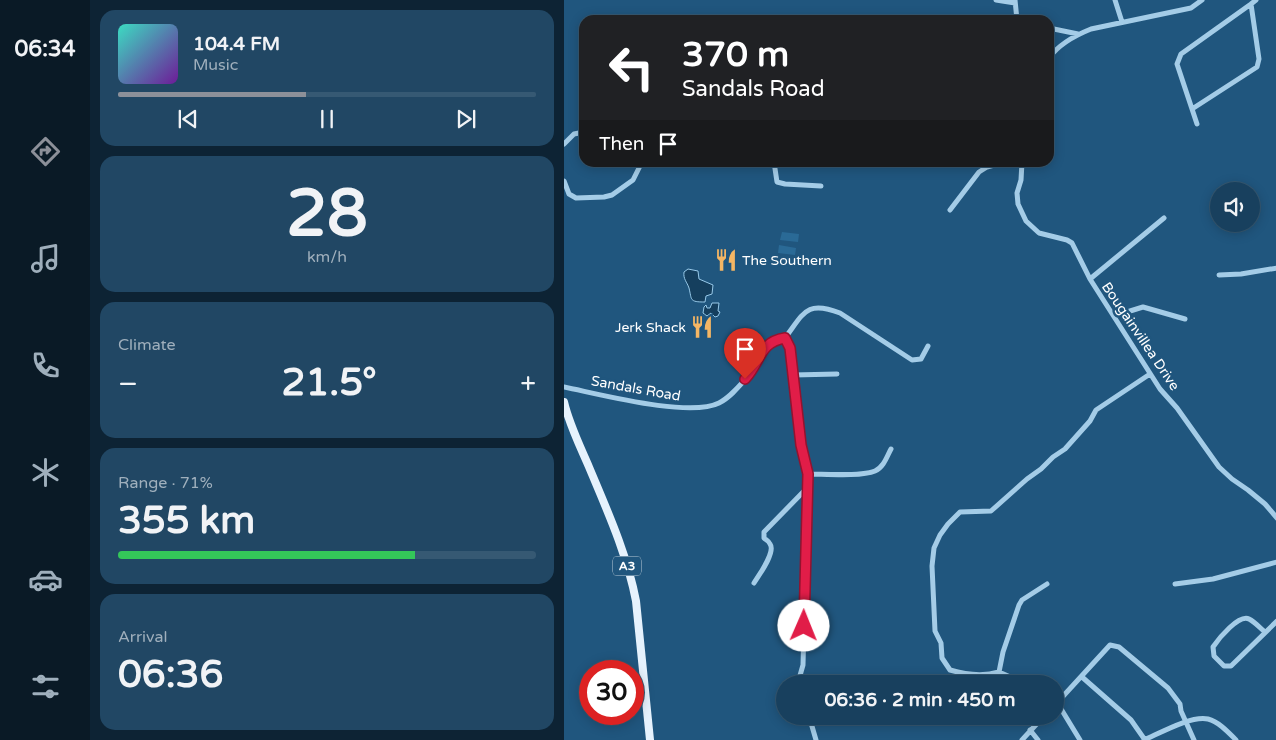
<!DOCTYPE html>
<html lang="en">
<head>
<meta charset="utf-8">
<style>
	:root { --surface:#18405e; --page:#214764; --text:#f1f3f6; --muted:#9fafbc; --line:#365973; --accent:#8c9099 }
	body { margin:0; font-family:"Varela Round",sans-serif; background:var(--page); color:var(--text); height:100vh; display:flex; flex-direction:column; font-size:19px; white-space:nowrap }
	* { box-sizing:border-box; margin:0 }
	p { font-size:16px; color:var(--muted) }
	.icon { flex:none; width:28px; height:28px; fill:none; stroke:currentColor; stroke-width:2; stroke-linecap:round; stroke-linejoin:round }
	.map { position:relative; flex:1; overflow:hidden }
	.details { display:flex; flex-direction:column; gap:10px; padding:10px; background:#0d2334; width:474px }
	.details>* { flex:none }
	.top-card { position:absolute; left:15px; top:15px; width:475px; height:152px; border-radius:15px; box-shadow:0 2px 12px #0003,0 0 0 1px var(--line); background:#202124; color:#fff; overflow:hidden }
	.buttons { position:absolute; left:646px; top:182px; display:grid; gap:10px }
	.buttons a { display:grid; place-items:center; width:50px; height:50px; border-radius:50%; background:var(--surface); box-shadow:0 2px 12px #0003,0 0 0 1px var(--line); font-size:25px }
	.speed { position:absolute; left:15px; top:660px; display:flex; gap:10px; font-size:25px; font-weight:700; text-align:center }
	.speed>* { display:grid; place-content:center; width:65px; height:65px; border-radius:50%; background:var(--surface); box-shadow:0 2px 12px #0003,0 0 0 1px var(--line); line-height:1 }
	.speed .limit { border:8px solid #d22; background:#fff; color:#111 }
	.pin { position:absolute; display:grid; place-items:center; width:42px; height:42px; color:#fff; margin:-51px -21px; border-radius:50% 50% 50% 0; rotate:-45deg; box-shadow:0 0 5px #0007 }
	.pin .icon { rotate:45deg }
	.me { position:absolute; width:55px; margin:-28px; rotate:1deg; stroke-linejoin:round; filter:drop-shadow(0 0 4px #0008) }
	.turn { display:flex; align-items:center; gap:18px; height:105px; padding:0 20px; font-size:22px }
	.turn .icon { width:65px; height:65px; stroke-width:2.5 }
	.turn b { display:block; font-size:35px; line-height:42px }
	.then { display:flex; align-items:center; height:48px; padding:0 20px; background:#0003; gap:10px; font-size:19px }
	.big { font-size:38px; font-weight:700; line-height:1.1 }
	.details .tile { flex:1; display:flex; flex-direction:column; justify-content:center; gap:8px; min-width:0; padding:0 18px; border-radius:15px; background:var(--page) }
	.details .dial { align-items:center; gap:0 }
	.dial b { font-size:65px; line-height:1 }
	.song { display:flex; align-items:center; gap:15px }
	.cover { width:60px; height:60px; border-radius:8px; background:linear-gradient(135deg,hsl(170 70% 55%),hsl(280 70% 35%)) }
	.played { height:5px; border-radius:2px; background:linear-gradient(90deg,var(--accent) 45%,var(--line) 45%) }
	.keys { display:flex; justify-content:space-around; direction:ltr }
	.heat { display:flex; justify-content:space-between; align-items:center; font-size:28px; direction:ltr }
	.charge { height:8px; border-radius:4px; background:linear-gradient(90deg,#34c759 71%,var(--line) 0) }
	.trip { position:absolute; left:212px; top:675px; width:288px; height:50px; border-radius:25px; background:var(--surface); box-shadow:0 2px 12px #0003,0 0 0 1px var(--line); font-weight:700; line-height:50px; text-align:center }
	main { display:flex; flex:1; min-height:0 }
	.dock { display:flex; flex-direction:column; width:90px; justify-content:space-around; align-items:center; background:#0a1a26; color:var(--muted) }
	.dock .icon { width:35px; height:35px }
	.dock .selected { color:var(--accent) }
	.dock b { font-size:22px; color:var(--text) }
	.map>svg:first-child { display:block }
	.green { fill:#2a6a96 }
	.water { fill:#153f5e; stroke:#97c9e9 }
	.lines { fill:none; stroke-linecap:round; stroke-linejoin:round }
	.minor { stroke:#a4cce7; stroke-width:5 }
	.primary { stroke:#e6f2fd; stroke-width:8 }
	.route-casing { stroke:#92132f; stroke-width:12 }
	.route { stroke:#e11d48; stroke-width:9 }
	.labels { text-anchor:middle; stroke-width:5; stroke-linejoin:round; paint-order:stroke }
	.shield { fill:#20567e; stroke:#bcccd8; stroke-width:1 }
	.shield-label { font-size:12px; font-weight:bold; fill:#fff }
	.poi-label { font-size:14px; fill:#fff; stroke:#20567e; text-anchor:start }
	.street-label { font-size:14px; fill:#fff; stroke:#20567e }
</style>
</head>
<body>
<main>
<nav class="dock">
<b>06:34</b>
<svg class="icon selected" aria-label="directions" viewBox="0 0 24 24"><path d="M12 3l9 9-9 9-9-9zM9 14v-3h6M13 9l2 2-2 2"/></svg>
<svg class="icon" aria-label="music" viewBox="0 0 24 24"><path d="M9 18V5l10-2v13"/><circle cx="6" cy="18" r="3"/><circle cx="16" cy="16" r="3"/></svg>
<svg class="icon" aria-label="phone" viewBox="0 0 24 24"><path d="M5 4h4l2 5-3 2q2 4 5 5l2-3 5 2v4C11 20 4 13 5 4z"/></svg>
<svg class="icon" aria-label="climate" viewBox="0 0 24 24"><path d="M12 3v18M4 7l16 10M4 17L20 7"/></svg>
<svg class="icon" aria-label="car" viewBox="0 0 24 24"><path d="M5 17H2v-5l4-1 3-4h7l3 4 3 1v5h-3M9 17h6M6 11h13"/><circle cx="7" cy="17" r="2"/><circle cx="17" cy="17" r="2"/></svg>
<svg class="icon" aria-label="filters" viewBox="0 0 24 24"><path d="M4 7h16M4 17h16"/><circle cx="9" cy="7" r="2"/><circle cx="15" cy="17" r="2"/></svg>
</nav>
<section class="details">
<div class="tile">
<div class="song"><i class="cover"></i><div><b>104.4 FM</b><p>Music</p></div></div>
<div class="played"></div>
<div class="keys"><svg class="icon" aria-label="previous" viewBox="0 0 24 24"><path d="M18 5L8 12l10 7zM5 5v14"/></svg><svg class="icon" aria-label="pause" viewBox="0 0 24 24"><path d="M8 5v14M16 5v14"/></svg><svg class="icon" aria-label="next" viewBox="0 0 24 24"><path d="M6 5l10 7-10 7zM19 5v14"/></svg></div>
</div>
<div class="tile dial"><b>28</b><p>km/h</p></div>
<div class="tile"><p>Climate</p>
<div class="heat"><a>−</a><b class="big">21.5°</b><a>+</a></div>
</div>
<div class="tile"><p>Range · 71%</p><b class="big">355 km</b><div class="charge"></div></div>
<div class="tile"><p>Arrival</p><b class="big">06:36</b></div>
</section>
<div class="map">
<svg width="713" height="740" viewBox="0 0 713 740">
	<rect width="100%" height="100%" fill="#20567e"/>
	<path class="green" d="M 218,232 L 235,234 L 234,242 L 216,240 Z
		M 215,245 L 232,248 L 231,255 L 214,253 Z"/>
	<path class="water" d="M 124,269 L 134,271 L 135,279 L 149,285 L 148,294 L 142,296 L 141,302 C 125,302 128,300 125,288 C 123,282 119,279 120,272 Z
		M 148,303 L 155,303 L 154,311 L 156,312 L 154,316 L 151,317 L 147,313 L 143,316 L 139,313 L 140,307 L 142,305 L 143,308 L 146,308 Z"/>
	<g class="lines">
		<path class="minor" d="M 432,0 L 451,3
			M 451,0 L 453,20
			M 551,0 L 558,22
			M 687,4 L 695,59 L 693,67 L 628,109 L 613,64 L 617,54 L 687,4 L 692,0
			M 485,28 L 514,34
			M 485,58 C 495,44 512,35 527,29 L 627,8 L 638,0
			M 628,109 L 633,124
			M 0,144 L 10,134 L 20,132
			M 210,162 L 213,182 L 221,184 L 257,186
			M 458,162 L 457,180 L 453,193 L 454,204 L 462,221 L 475,233 L 503,240 L 508,243 L 526,279 L 596,389 L 613,408 L 655,467 L 668,479 L 684,490 L 701,504 L 713,518
			M 0,181 L 5,194 L 12,198 L 40,197 L 48,195 L 69,180 L 78,162
			M 386,210 L 415,172 L 423,167 L 441,162
			M 655,275 L 677,274 L 713,268
			M 526,279 L 600,218
			M 550,316 L 579,307 L 621,319
			M 221,338 C 240,313 242,300 276,313 L 348,360 L 357,359 L 364,346
			M 229,375 L 273,374
			M 0,387 C 35,394 125,418 155,403 C 167,397 177,384 186,374 C 200,358 195,342 221,338 L 226,348 L 237,445 L 244,474 L 239,665 L 235,679 L 237,684
			M 244,474 C 260,474 297,477 311,471 C 320,467 323,456 327,449
			M 190,583 C 195,575 212,552 206,544 C 205,541 202,540 200,538 L 200,532 L 243,488
			M 483,584 L 458,600 L 455,605 L 439,652 L 435,672 C 418,677 403,675 386,670 L 378,658 L 377,643 L 371,631 L 368,566 L 370,548 L 376,535 L 384,524 L 396,512 L 427,511 L 463,479 L 477,469 L 489,457 L 501,449 L 526,421 L 532,410 L 586,374
			M 611,584 L 649,579 L 713,562
			M 701,632 C 696,628 691,622 685,619 C 675,614 655,638 649,647 L 650,656 L 660,666 L 667,666 L 713,621
			M 435,672 L 462,684
			M 518,677 L 567,720 L 581,740
			M 491,699 L 516,740
			M 491,705 L 546,645 L 555,647 L 604,688 L 616,704 L 617,711 L 630,740
			M 245,716 L 252,740
			M 466,730 L 474,740
			M 458,740 L 480,716
			M 580,740 C 596,733 628,715 644,719 C 655,722 664,732 672,740"/>
		<path class="primary" d="M 0,402 C 5,424 16,446 25,467 C 43,510 63,554 72,601 L 86,740"/>
	</g>
	<g class="lines">
		<defs>
			<path id="route" d="M 181,379 C 197,362 195,342 221,338 L 226,348 L 237,445 L 244,474 L 240,626"/>
		</defs>
		<use href="#route" class="route-casing"/>
		<use href="#route" class="route"/>
	</g>
	<defs>
		<symbol id="restaurant-bare" viewBox="-9 -9 18 18"><path d="M-5-6h1v4h1v-4h1v4h1v-4h1v5L-1.5 .5V6h-2V.5L-5-1ZM5-6V6H3V1.5H1.5Q1.5-4 5-6Z" fill="#f5b664" stroke="#20567e" stroke-width="2.5" paint-order="stroke"/></symbol>
	</defs>
	<g fill-rule="evenodd">
		<use href="#restaurant-bare" x="146" y="244" width="32" height="32"/>
		<use href="#restaurant-bare" x="122" y="311" width="32" height="32"/>
	</g>
	<g class="labels">
		<rect class="shield" x="49" y="556.5" width="28" height="19" rx="4"/>
		<g class="shield-label">
			<text x="63" y="570">A3</text>
		</g>
		<g class="poi-label">
			<text x="178" y="265">The Southern</text>
			<text x="122" y="332" text-anchor="end">Jerk Shack</text>
		</g>
		<g class="street-label">
			<text transform="translate(577 336) rotate(56)" y="5">Bougainvillea Drive</text>
			<text transform="translate(72 388) rotate(10)" y="5">Sandals Road</text>
		</g>
	</g>
</svg>
<div class="buttons">
<a><svg class="icon" aria-label="sound" viewBox="0 0 24 24"><path d="M4 9h4l5-4v14l-5-4H4zM17 9q2 3 0 6"/></svg></a>
</div>
<div class="speed"><div class="limit">30</div></div>
<div class="pin" style="left:181px;top:379px;background:#d93025"><svg class="icon" aria-label="arrive" viewBox="0 0 24 24"><path d="M6 21V4h12l-3 4 3 4H6"/></svg></div>
<svg class="me" style="left:240px;top:626px" viewBox="-20 -20 40 40"><circle r="19" fill="#fff"/><path d="M0-13L10 11 0 6-10 11z" fill="#e11d48"/></svg>
<div class="trip">06:36 · 2 min · 450 m</div>
<div class="top-card">
<div class="turn"><svg class="icon" aria-label="left" viewBox="0 0 24 24"><path d="M17 20v-9H6M10 6l-5 5 5 5"/></svg><div><b>370 m</b>Sandals Road</div></div>
<div class="then">Then<svg class="icon" aria-label="arrive" viewBox="0 0 24 24"><path d="M6 21V4h12l-3 4 3 4H6"/></svg></div>
</div>
</div>
</main>
</body>
</html>
